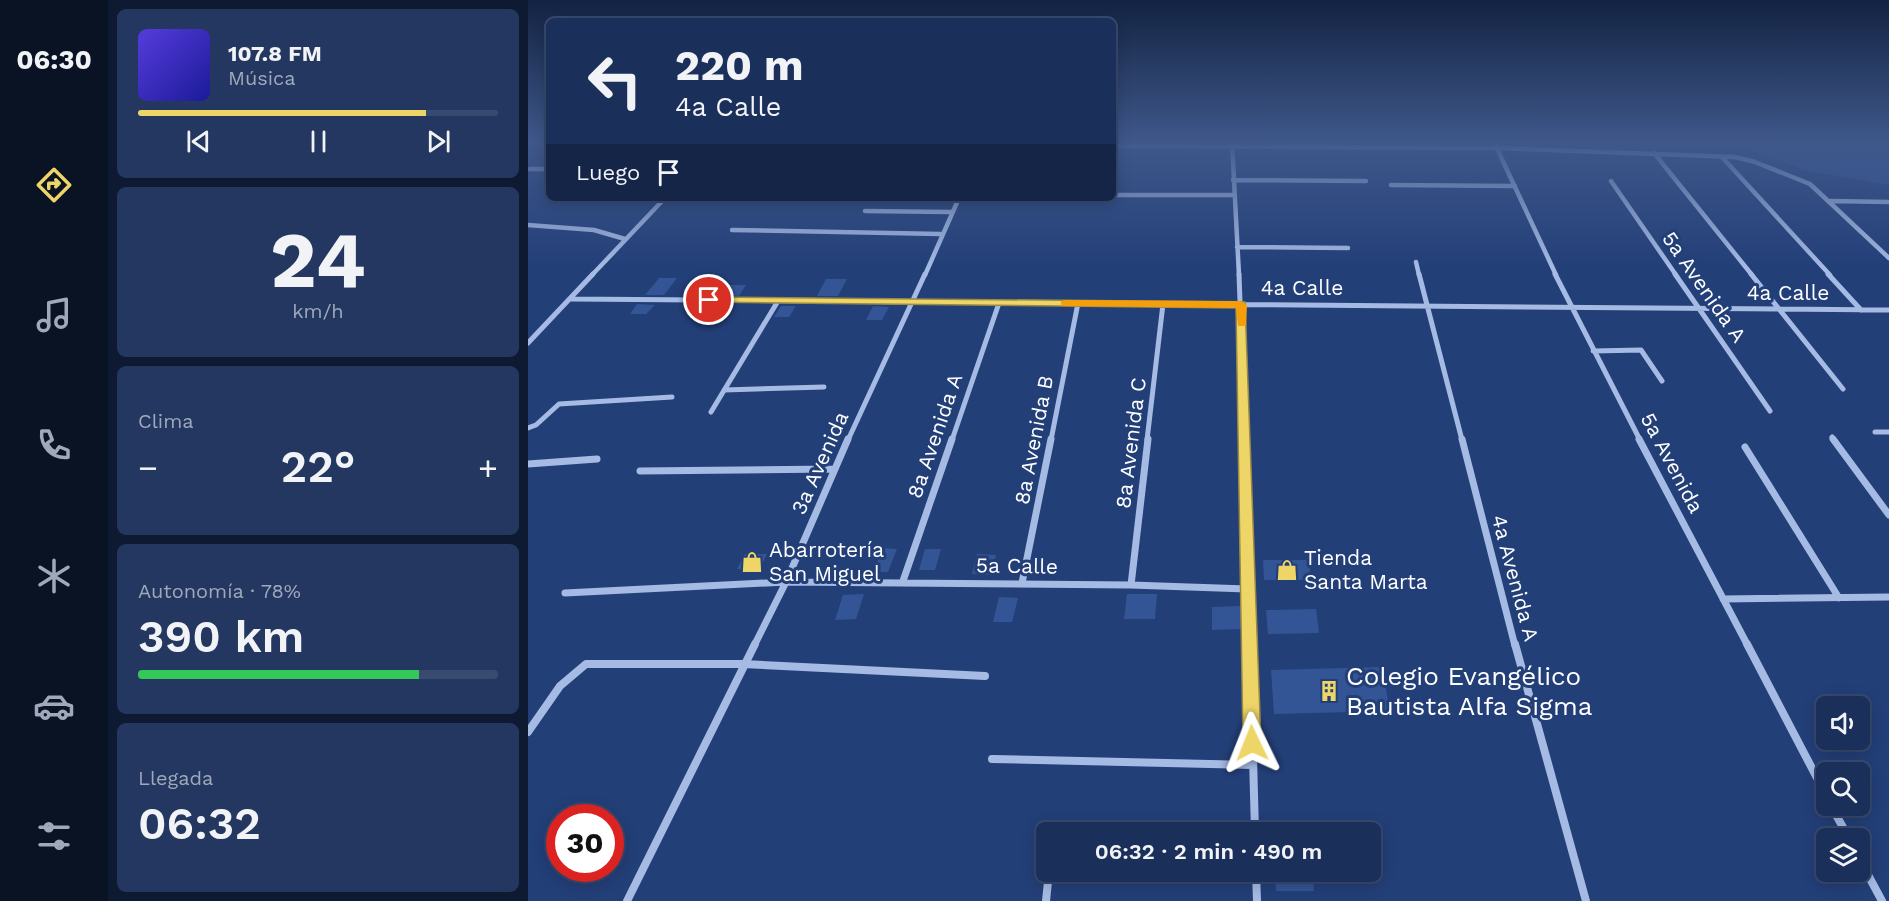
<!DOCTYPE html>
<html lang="es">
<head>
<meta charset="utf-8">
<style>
	:root { --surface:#1a2f5a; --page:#233760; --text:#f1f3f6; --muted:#9fa9bb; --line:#384a70; --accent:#eed568 }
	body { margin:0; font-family:"Work Sans",sans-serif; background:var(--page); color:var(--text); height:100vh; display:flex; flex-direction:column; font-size:22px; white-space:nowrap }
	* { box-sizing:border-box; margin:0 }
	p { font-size:20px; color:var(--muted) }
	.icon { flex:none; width:33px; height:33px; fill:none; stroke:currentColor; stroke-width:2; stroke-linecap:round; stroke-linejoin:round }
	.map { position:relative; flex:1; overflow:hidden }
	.panel { display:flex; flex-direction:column; gap:9px; padding:9px; background:#0e1a32; width:420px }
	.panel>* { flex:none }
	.top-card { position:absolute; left:18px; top:18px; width:570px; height:183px; border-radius:9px; box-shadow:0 3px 15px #0003,0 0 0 2px var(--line); background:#1a2f5a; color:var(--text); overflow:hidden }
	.buttons { position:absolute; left:1288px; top:696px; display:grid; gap:12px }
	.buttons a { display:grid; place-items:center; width:54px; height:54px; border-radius:9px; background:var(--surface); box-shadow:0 3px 15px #0003,0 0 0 2px var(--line); font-size:30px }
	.speed { position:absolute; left:18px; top:804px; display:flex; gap:12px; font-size:30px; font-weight:700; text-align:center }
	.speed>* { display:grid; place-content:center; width:78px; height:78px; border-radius:50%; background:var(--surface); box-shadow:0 3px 15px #0003,0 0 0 2px var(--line); line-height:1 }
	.speed .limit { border:9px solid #d22; background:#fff; color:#111 }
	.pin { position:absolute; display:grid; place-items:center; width:51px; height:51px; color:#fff; margin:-26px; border:3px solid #fff; border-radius:50%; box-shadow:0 2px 6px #0007 }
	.me { position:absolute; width:66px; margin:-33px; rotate:358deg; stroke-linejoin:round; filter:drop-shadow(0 0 4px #0008) }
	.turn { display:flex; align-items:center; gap:21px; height:126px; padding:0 30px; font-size:27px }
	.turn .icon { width:78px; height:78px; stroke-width:2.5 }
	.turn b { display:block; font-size:42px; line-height:51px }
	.then { display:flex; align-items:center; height:57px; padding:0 30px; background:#0003; gap:12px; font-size:22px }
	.big { font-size:45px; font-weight:600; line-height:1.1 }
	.panel .card { flex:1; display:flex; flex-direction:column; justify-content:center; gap:9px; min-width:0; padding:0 21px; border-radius:9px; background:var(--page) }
	.panel .dial { align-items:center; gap:0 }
	.dial b { font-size:78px; line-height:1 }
	.song { display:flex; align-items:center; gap:18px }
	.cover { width:72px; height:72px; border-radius:9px; background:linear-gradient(135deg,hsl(250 70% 55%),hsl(240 70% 35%)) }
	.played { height:6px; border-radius:3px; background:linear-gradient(90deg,var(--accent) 80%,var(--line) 80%) }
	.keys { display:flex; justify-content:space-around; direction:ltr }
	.heat { display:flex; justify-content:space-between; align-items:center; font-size:33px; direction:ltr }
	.charge { height:9px; border-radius:4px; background:linear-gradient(90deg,#34c759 78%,var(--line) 0) }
	.trip { position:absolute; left:508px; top:822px; width:345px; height:60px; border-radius:9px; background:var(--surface); box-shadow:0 3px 15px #0003,0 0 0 2px var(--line); font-weight:600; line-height:60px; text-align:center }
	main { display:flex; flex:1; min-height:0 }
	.dock { display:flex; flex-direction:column; width:108px; justify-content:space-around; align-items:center; background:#0a1324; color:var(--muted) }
	.dock .icon { width:42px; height:42px }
	.dock .selected { color:var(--accent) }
	.dock b { font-size:27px; color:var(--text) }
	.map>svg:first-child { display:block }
	.green { fill:#2e5090 }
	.building { fill:#335595 }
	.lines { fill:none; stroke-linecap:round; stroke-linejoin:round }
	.street-far3 { stroke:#a5bbe4; stroke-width:4.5 }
	.street-far2 { stroke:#a5bbe4; stroke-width:5 }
	.street-far1 { stroke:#a5bbe4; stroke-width:7 }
	.street { stroke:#a5bbe4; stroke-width:8 }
	.route { fill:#eed568; stroke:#9b8a44; stroke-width:1.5 }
	.slow { fill:#f59e0b }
	.labels { text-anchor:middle; stroke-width:6; stroke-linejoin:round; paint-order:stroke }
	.street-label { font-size:21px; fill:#fff; stroke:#233f78 }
	.poi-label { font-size:21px; fill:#fff; stroke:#233f78; text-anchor:start }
	.near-poi-label { font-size:26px; fill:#fff; stroke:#233f78; text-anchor:start }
</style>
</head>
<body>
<main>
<nav class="dock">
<b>06:30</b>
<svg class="icon selected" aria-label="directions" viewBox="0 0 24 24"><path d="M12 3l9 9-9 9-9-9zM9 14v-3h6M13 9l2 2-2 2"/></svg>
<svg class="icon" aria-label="music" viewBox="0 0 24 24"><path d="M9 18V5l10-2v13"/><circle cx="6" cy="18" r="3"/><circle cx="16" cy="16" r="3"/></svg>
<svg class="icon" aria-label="phone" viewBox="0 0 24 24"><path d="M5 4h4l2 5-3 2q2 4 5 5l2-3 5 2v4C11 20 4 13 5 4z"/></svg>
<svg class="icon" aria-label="climate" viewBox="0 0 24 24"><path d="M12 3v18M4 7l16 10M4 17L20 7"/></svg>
<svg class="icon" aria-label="car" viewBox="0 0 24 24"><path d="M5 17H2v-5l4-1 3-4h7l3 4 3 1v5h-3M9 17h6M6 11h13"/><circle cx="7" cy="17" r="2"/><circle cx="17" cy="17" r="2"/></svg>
<svg class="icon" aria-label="filters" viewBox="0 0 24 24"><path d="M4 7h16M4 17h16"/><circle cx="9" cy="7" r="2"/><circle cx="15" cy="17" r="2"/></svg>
</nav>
<section class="panel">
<div class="card">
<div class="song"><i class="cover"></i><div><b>107.8 FM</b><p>Música</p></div></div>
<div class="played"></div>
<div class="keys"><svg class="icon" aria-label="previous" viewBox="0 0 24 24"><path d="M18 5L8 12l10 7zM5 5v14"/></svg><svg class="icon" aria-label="pause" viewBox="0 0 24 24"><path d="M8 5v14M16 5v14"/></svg><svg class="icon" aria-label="next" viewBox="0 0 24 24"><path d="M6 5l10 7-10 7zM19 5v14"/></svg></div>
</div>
<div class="card dial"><b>24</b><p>km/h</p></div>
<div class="card"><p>Clima</p>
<div class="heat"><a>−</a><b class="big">22°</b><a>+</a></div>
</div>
<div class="card"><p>Autonomía · 78%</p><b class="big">390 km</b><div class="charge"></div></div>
<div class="card"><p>Llegada</p><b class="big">06:32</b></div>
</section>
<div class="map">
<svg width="1361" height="901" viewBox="0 0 1361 901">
	<rect width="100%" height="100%" fill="#233f78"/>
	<path class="green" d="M 1203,142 L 1361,142 L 1361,185 L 1276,170 Z"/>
	<path class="building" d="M 131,278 L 149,278 L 136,295 L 117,295 Z
		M 298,279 L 319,279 L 310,296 L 289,296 Z
		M 188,285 L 218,285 L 211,296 L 181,295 Z
		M 109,304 L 127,305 L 118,314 L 102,314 Z
		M 253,306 L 268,306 L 261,317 L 246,317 Z
		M 345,306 L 361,307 L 354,320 L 338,320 Z
		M 354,548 L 369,549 L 360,572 L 346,572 Z
		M 397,549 L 413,549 L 407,570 L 391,570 Z
		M 217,554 L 239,554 L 231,570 L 209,569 Z
		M 449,554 L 468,555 L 463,575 L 444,574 Z
		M 735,560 L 781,560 L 783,580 L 736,580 Z
		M 336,594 L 328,619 L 307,620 L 315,595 Z
		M 599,594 L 629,594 L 627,619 L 596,619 Z
		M 471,597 L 490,598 L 484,622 L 465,622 Z
		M 713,606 L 714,629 L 684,630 L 684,607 Z
		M 788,609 L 791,633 L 740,634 L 738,610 Z
		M 854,667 L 862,711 L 746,714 L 743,670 Z
		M 747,873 L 784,873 L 786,891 L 748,891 Z"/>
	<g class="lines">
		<path class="street-far3" d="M 704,142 L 711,275
			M 966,142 L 1028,275
			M 585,146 L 969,148 L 1207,157 L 1227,162 L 1282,184 L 1361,258
			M 1126,153 L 1224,275
			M 1193,156 L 1302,275
			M 2,169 L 21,169
			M 705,180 L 838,181
			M 1083,181 L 1148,275
			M 863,185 L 987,186
			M 585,195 L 705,195
			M 1302,201 L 1361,202
			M 337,211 L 423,212
			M 0,225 L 66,230 L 97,239
			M 204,230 L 413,234
			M 709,247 L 820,248
			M 888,262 L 891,275
			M 64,275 L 137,198
			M 397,275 L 431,198"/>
		<path class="street-far2" d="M 711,274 L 717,440
			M 891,274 L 934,440
			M 1027,274 L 1112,440
			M 1147,274 L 1242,411
			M 1223,274 L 1315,389
			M 1300,274 L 1333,310
			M 43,299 L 1361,310
			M 0,343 L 65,274
			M 1065,351 L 1113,350 L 1134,381
			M 196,390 L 296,387
			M 183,412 L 250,301
			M 0,428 L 8,425 L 31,404 L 144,397
			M 1347,432 L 1361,432
			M 1304,437 L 1306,440
			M 320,440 L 397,274
			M 424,440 L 471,303
			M 523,440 L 550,303
			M 619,440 L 635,304"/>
		<path class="street-far1" d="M 717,439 L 722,646
			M 934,439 L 987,646
			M 1111,439 L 1220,646
			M 1305,439 L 1361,515
			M 1217,447 L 1311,598
			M 0,464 L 69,459
			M 112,471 L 306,469
			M 375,581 L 424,439
			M 494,583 L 523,439
			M 603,585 L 620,439
			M 37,593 L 258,582 L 603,585 L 719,589
			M 1195,599 L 1361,597
			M 226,646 L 258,582 L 320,439"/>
		<path class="street" d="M 722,644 L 727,832
			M 987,644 L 1058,901
			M 1219,644 L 1299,797
			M 0,732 L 32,686 L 58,664 L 215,664 L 457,676
			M 464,759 L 725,765
			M 1303,806 L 1321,838
			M 1332,860 L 1354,901
			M 728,872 L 729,901
			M 99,901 L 227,644
			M 518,901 L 521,872"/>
	</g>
	<linearGradient id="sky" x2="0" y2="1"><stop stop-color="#132342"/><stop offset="0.53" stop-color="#3f588b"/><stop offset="1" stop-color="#3f588b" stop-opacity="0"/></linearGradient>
	<rect width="1361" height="268" fill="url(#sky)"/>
	<path class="route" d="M 181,297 L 717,302 L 733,743 L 730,750 L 724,752 L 717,750 L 715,743 L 708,308 L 177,302 L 175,300 Z"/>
	<path class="slow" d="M 537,300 L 713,301 L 719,305 L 718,326 L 710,326 L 708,308 L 533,306 L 533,301 Z"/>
	<defs>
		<symbol id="shop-bare" viewBox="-9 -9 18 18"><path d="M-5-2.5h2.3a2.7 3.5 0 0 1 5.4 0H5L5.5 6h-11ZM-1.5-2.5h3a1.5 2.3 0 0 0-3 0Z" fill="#eed568" stroke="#233f78" stroke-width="2.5" paint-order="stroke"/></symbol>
		<symbol id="building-bare" viewBox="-9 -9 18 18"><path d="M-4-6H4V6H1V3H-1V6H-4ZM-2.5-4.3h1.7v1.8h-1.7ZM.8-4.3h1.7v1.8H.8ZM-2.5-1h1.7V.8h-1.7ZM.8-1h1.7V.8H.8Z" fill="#eed568" stroke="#233f78" stroke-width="2.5" paint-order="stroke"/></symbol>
	</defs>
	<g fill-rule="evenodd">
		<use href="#shop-bare" x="209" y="547" width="30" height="30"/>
		<use href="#shop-bare" x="744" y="555" width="30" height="30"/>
		<use href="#building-bare" x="786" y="676" width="30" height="30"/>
	</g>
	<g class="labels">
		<g class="street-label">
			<text transform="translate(1176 287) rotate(55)" y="7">5a Avenida A</text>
			<text x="774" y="295">4a Calle</text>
			<text x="1260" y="300">4a Calle</text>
			<text transform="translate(407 436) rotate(-71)" y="7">8a Avenida A</text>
			<text transform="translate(506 440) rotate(-79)" y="7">8a Avenida B</text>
			<text transform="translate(603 443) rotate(-83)" y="7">8a Avenida C</text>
			<text transform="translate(292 463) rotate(-66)" y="7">3a Avenida</text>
			<text transform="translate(1144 463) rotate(62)" y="7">5a Avenida</text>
			<text transform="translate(489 566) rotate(1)" y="7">5a Calle</text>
			<text transform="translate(987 578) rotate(75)" y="7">4a Avenida A</text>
		</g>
		<g class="poi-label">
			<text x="241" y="557">Abarrotería<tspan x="241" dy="24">San Miguel</tspan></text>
			<text x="776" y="565">Tienda<tspan x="776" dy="24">Santa Marta</tspan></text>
		</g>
		<g class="near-poi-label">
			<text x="818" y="685">Colegio Evangélico<tspan x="818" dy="30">Bautista Alfa Sigma</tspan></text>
		</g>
	</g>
</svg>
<div class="buttons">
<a><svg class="icon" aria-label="sound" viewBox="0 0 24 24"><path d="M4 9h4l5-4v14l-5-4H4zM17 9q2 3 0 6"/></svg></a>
<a><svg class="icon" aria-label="search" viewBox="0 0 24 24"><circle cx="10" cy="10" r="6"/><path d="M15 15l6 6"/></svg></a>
<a><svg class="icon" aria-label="layers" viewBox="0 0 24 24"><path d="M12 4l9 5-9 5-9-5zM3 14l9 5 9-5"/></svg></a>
</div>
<div class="speed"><div class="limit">30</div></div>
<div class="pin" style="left:181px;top:300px;background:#d93025"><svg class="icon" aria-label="arrive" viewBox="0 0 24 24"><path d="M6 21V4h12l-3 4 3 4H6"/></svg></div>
<svg class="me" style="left:724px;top:743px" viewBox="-20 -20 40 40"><path d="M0-17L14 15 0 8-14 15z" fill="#eed568" stroke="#fff" stroke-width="4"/></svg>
<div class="trip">06:32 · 2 min · 490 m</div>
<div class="top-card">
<div class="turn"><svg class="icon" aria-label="left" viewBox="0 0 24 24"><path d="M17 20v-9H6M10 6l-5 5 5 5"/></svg><div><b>220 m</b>4a Calle</div></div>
<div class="then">Luego<svg class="icon" aria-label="arrive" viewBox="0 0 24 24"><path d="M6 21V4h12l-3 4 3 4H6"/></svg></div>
</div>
</div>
</main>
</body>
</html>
